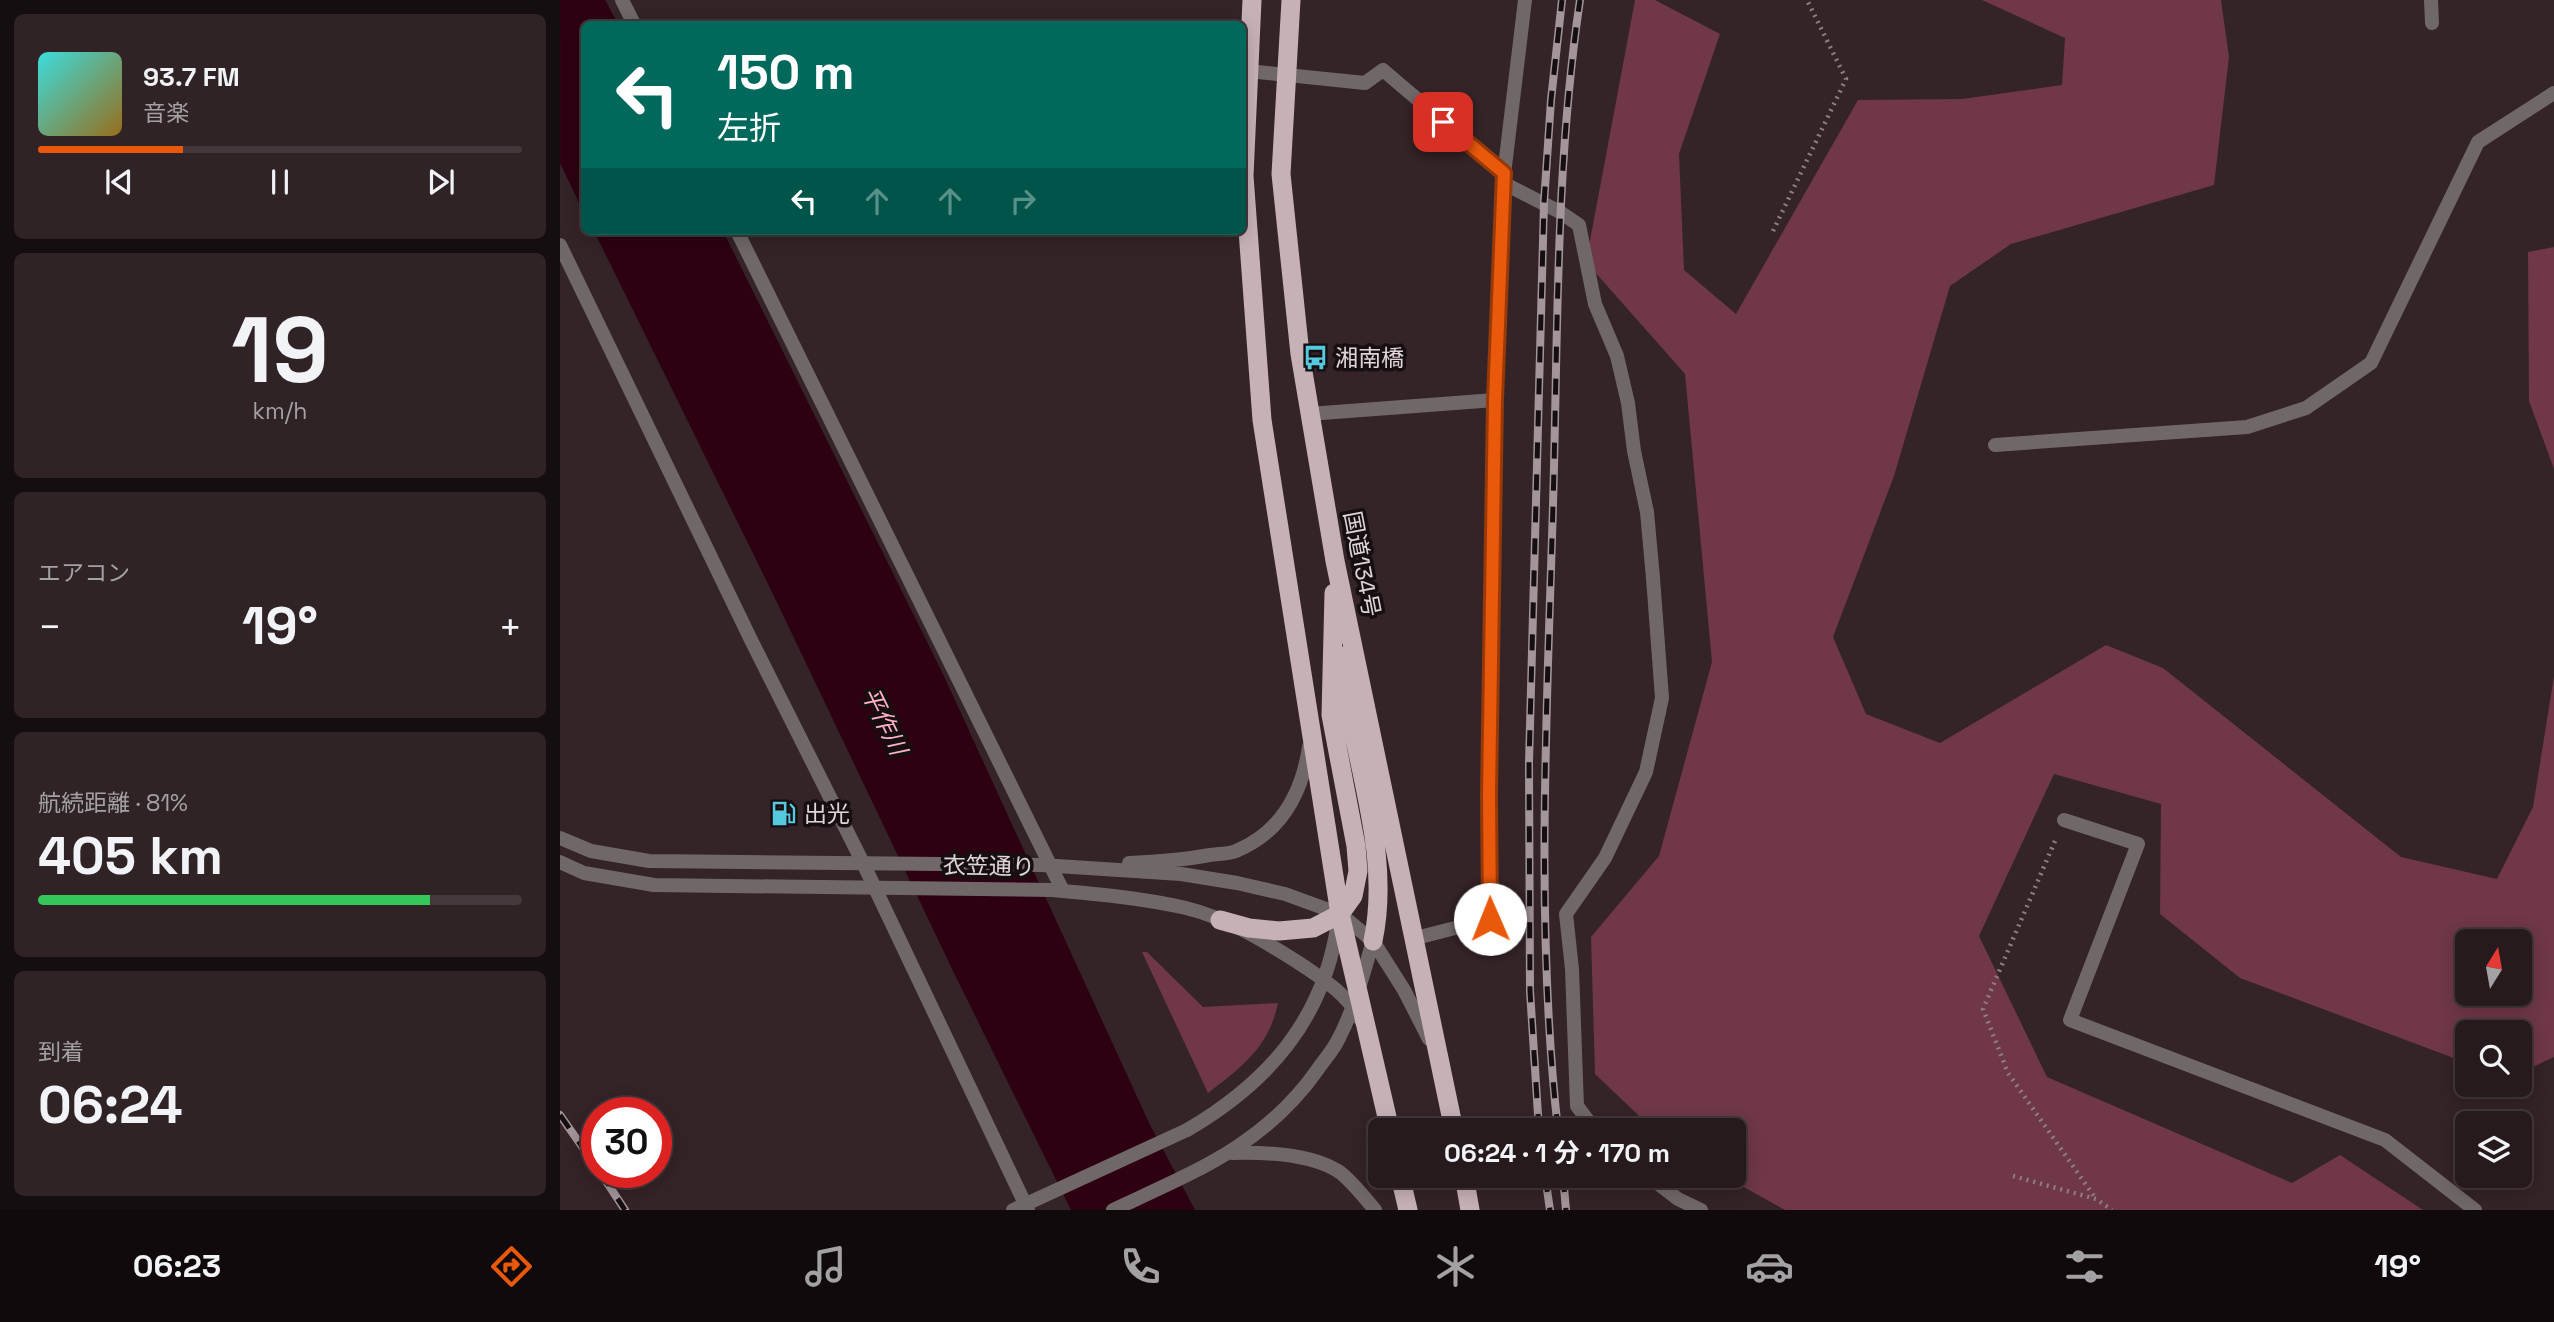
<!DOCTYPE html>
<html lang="ja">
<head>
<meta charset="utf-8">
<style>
	:root { --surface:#271a1d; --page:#2f2326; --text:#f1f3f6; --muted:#a4a1a4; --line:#43383b; --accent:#ea580c }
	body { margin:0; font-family:"Space Grotesk","Noto Sans JP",sans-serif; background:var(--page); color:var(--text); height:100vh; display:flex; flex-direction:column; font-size:26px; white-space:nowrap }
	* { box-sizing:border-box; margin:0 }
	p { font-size:23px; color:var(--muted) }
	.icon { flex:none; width:38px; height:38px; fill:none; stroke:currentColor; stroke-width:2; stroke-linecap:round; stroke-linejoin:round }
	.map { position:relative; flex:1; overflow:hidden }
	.details { display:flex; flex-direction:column; gap:14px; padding:14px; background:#150e10; width:560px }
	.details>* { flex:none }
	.guide { position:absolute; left:21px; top:21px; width:665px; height:214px; border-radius:10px; box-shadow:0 4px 18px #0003,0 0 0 2px var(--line); background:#00695c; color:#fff; overflow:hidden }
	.needle { width:46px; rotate:11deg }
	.controls { position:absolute; left:1895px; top:929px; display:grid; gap:14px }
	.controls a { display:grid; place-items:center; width:77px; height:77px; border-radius:10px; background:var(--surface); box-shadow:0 4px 18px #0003,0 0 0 2px var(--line); font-size:35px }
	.speed { position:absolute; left:21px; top:1097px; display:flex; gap:14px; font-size:35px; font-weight:700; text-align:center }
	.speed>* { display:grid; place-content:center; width:91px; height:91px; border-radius:50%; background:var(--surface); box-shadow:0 4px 18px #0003,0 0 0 2px var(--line); line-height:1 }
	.speed .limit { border:10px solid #d22; background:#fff; color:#111 }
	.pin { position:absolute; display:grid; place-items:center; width:60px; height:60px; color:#fff; margin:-30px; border-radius:14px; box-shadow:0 4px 10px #0006 }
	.me { position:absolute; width:77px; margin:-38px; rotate:359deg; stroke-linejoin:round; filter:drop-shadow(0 0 5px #0008) }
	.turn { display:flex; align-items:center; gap:24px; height:147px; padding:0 21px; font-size:32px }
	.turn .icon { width:91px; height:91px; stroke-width:2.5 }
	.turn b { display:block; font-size:49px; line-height:60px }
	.lanes { display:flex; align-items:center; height:66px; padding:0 21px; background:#0003; justify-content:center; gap:35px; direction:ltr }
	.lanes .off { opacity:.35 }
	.big { font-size:52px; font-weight:700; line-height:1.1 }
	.details .tile { flex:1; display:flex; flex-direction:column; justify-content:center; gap:10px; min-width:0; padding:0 24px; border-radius:10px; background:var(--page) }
	.details .dial { align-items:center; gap:0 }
	.dial b { font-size:91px; line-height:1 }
	.song { display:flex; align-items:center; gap:21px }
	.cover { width:84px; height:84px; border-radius:10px; background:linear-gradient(135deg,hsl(180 70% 55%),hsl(40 70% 35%)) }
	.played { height:7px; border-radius:4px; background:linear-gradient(90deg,var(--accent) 30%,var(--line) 30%) }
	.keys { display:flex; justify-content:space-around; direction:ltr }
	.heat { display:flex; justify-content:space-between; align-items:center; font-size:38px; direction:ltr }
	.charge { height:10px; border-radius:5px; background:linear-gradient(90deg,#34c759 81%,var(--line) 0) }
	.trip { position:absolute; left:808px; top:1118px; width:378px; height:70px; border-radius:10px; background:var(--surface); box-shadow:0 4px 18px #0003,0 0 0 2px var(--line); font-weight:700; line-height:70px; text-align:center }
	.tab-bar { display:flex; height:112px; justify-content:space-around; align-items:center; background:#100a0c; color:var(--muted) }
	.tab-bar .icon { width:49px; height:49px }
	.tab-bar .on { color:var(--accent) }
	.tab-bar b { font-size:32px; color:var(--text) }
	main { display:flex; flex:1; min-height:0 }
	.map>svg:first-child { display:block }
	.green { fill:#6f3748; fill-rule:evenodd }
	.water { fill:#2d0112 }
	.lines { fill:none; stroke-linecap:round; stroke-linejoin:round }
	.path { stroke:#8c7e82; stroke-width:4.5; stroke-dasharray:2 5; stroke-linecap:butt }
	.service { stroke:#706769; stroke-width:14 }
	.minor { stroke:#706769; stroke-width:14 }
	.tertiary { stroke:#706769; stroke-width:14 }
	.trunk { stroke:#c6b1b6; stroke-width:19 }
	.rail-casing { stroke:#a39599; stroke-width:8 }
	.rail { stroke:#160f11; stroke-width:5; stroke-dasharray:16; stroke-linecap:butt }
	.tertiary-bridge { stroke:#706769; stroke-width:14 }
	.route-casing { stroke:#983908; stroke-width:18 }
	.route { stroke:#ea580c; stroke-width:12 }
	.labels { text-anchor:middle; stroke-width:7; stroke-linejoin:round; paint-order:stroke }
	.poi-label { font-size:23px; fill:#e0d4d7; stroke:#160f11; text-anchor:start }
	.street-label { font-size:23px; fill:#e0d4d7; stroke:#160f11 }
	.water-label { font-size:24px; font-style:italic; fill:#feb1c6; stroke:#160f11 }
</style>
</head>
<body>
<main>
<section class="details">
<div class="tile">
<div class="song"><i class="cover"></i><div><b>93.7 FM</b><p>音楽</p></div></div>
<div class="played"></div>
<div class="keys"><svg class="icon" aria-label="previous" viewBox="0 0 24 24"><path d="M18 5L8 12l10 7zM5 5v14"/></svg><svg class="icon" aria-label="pause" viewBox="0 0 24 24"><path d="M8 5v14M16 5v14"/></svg><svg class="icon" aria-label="next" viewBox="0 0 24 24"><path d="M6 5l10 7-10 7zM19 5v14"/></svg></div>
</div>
<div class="tile dial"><b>19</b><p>km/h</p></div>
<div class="tile"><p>エアコン</p>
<div class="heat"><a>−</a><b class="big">19°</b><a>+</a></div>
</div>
<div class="tile"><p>航続距離 · 81%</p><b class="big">405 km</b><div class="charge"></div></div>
<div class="tile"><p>到着</p><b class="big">06:24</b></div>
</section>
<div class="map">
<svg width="1994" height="1210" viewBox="0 0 1994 1210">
	<rect width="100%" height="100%" fill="#342327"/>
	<path class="green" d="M 1075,0 L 1095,0 L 1160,34 L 1119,154 L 1124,270 L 1176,314 L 1298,100 L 1402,99 L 1502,85 L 1505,38 L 1422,0 L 1661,0 L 1669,57 L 1654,185 L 1451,244 L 1390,286 L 1334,476 L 1273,637 L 1306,714 L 1380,743 L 1546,645 L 1603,668 L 1841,857 L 1937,879 L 1973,807 L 1994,676 L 1994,1057 L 1960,1073 L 1960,1032 L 1908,1032 L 1907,1063 L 1680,978 L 1600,914 L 1601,804 L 1494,774 L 1419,936 L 1487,1077 L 1732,1183 L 1780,1155 L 1863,1210 L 1225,1210 L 1164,1176 L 1174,1176 L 1174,1130 L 1094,1130 L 1035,1074 L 1031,937 L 1099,856 L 1152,662 L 1125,374 L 1026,262 ZM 1908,942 L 1960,942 L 1960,994 L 1908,994 Z
		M 1994,247 L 1994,469 L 1969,401 L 1968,252 Z
		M 582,952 L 587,952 L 643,1007 L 718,1003 C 709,1047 682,1067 648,1093 Z"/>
	<path class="water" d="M 0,0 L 45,0 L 58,24 L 24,24 L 24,213 L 0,163 Z
		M 34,231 L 163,231 L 383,674 L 590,1125 L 635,1210 L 511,1210 L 394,973 L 212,592 Z"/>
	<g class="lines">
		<path class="path" d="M 1213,231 L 1286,79 L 1247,0
			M 1495,841 L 1423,1009 L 1448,1073 L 1536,1199
			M 1453,1176 L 1536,1199 L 1552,1210"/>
		<path class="service" d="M 688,71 L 805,83 L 823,70 L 944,173
			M 943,183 L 1000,212 L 1019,225 L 1035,304 L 1057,356 L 1068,403 L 1074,451 L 1087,512 L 1093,578
			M 1504,820 L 1578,844 L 1510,1020 L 1825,1140 L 1915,1210"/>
		<path class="minor" d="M 62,0 L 74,24
			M 1871,0 L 1872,23
			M 177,231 L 503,891
			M 0,245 L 192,642 L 304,865 L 468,1210
			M 749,414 L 935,400
			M 1435,445 L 1687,427 L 1746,408 L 1811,363 L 1918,142 L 1994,93
			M 856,938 L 930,919 L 929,794 L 935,400 L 943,183 L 965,0
			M 1035,1130 L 1017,1106 L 1012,969 L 1006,914 L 1045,858 L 1086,772 L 1102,698 L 1093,578
			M 1088,1176 L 1118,1199 L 1141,1210"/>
		<path class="tertiary" d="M 0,838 L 31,851 L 89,861 L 481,865 L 621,874 L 677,883 L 725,894 L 780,914 L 813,941 L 844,990 L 869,1039
			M 0,862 L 24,873 L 94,885 L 492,890 C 537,894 582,898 626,908 C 667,918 706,942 742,965 C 764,980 788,995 800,1019
			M 569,863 C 597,862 623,860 650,855 C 658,854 668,854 676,851 C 722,832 742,793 749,747
			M 627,1130 C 709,1082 764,1019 778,922
			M 672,1153 C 704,1152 749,1153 778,1171 C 789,1178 806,1199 815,1210
			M 553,1210 C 634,1172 705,1145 758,1069 C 765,1059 774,1049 779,1038 C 795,1007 803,974 813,941"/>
		<path class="trunk" d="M 692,0 L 684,176 L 702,420 L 780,914 L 830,1130
			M 731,0 L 721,174 L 740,354 L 775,561 L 894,1130
			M 784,656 C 786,675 787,695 790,714 C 804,790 829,865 813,941
			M 660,920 L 689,928 L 719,931 L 753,928 L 780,914 L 793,896 L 798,871 L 796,846 L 771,715 L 774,593
			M 840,1176 L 848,1210
			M 904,1176 L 910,1210"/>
		<defs>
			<path id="rail" d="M 0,1115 L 37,1168
				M 979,1130 L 970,991 L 969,763 L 984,203 L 991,100 L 1002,0
				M 998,1130 C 975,926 987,711 993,505 C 998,337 995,167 1020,0
				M 40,1172 L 65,1210
				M 985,1176 L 990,1210
				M 1003,1176 L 1006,1210"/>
		</defs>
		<use href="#rail" class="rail-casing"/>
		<use href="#rail" class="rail"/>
		<path class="tertiary-bridge" d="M 453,1210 L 627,1130"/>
	</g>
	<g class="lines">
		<defs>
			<path id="route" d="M 883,122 L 944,173 L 935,400 L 929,794 L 930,919"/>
		</defs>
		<use href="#route" class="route-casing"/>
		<use href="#route" class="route"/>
	</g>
	<defs>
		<symbol id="bus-bare" viewBox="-9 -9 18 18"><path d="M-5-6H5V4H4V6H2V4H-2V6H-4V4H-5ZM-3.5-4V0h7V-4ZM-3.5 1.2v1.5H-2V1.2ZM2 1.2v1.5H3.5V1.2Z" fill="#55cadf" stroke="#160f11" stroke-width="2.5" paint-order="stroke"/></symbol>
		<symbol id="fuel-bare" viewBox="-9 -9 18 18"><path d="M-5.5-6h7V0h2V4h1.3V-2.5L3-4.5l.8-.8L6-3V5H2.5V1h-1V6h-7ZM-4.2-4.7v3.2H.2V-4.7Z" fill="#55cadf" stroke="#160f11" stroke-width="2.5" paint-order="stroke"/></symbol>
	</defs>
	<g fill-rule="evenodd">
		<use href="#bus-bare" x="738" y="340" width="35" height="35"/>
		<use href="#fuel-bare" x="206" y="796" width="35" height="35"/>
	</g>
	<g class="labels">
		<g class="poi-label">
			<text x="775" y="366">湘南橋</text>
			<text x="244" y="822">出光</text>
		</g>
		<g class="street-label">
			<text transform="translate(802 564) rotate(79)" y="8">国道134号</text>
			<text transform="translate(429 866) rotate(1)" y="8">衣笠通り</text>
		</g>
		<g class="water-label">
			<text transform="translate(324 721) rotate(64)" y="8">平作川</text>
		</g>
	</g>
</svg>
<div class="controls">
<a><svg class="needle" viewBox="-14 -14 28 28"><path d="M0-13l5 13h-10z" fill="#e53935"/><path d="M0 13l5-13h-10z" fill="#a4a1a4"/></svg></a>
<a><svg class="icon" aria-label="search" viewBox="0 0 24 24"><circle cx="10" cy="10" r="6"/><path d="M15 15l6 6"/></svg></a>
<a><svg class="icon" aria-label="layers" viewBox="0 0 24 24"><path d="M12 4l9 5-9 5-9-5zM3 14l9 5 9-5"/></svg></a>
</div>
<div class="speed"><div class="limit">30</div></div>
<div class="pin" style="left:883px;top:122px;background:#d93025"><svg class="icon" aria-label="arrive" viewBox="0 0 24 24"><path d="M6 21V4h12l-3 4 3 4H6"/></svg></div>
<svg class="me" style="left:930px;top:919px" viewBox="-20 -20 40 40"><circle r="19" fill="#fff"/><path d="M0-13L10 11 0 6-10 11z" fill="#ea580c"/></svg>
<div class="trip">06:24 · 1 分 · 170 m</div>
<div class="guide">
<div class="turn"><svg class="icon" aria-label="left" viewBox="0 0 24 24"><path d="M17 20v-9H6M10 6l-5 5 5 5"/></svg><div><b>150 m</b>左折</div></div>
<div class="lanes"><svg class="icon" aria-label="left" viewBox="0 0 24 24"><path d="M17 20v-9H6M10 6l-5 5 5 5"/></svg><svg class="icon off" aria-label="ahead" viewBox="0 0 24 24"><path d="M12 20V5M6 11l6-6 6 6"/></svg><svg class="icon off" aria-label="ahead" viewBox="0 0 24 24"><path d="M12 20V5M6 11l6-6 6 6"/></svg><svg class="icon off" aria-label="right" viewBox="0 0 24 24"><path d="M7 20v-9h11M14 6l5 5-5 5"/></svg></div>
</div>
</div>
</main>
<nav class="tab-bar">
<b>06:23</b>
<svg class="icon on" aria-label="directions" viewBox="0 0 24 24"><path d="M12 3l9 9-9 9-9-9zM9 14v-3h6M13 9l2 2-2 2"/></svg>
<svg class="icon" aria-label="music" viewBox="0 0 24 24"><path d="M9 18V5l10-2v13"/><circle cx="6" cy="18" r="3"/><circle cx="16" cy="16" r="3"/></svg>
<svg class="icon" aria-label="phone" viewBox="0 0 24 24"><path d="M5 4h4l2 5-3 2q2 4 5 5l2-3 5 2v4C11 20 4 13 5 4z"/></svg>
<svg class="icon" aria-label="climate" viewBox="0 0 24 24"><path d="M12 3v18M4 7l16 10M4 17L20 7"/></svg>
<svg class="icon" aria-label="car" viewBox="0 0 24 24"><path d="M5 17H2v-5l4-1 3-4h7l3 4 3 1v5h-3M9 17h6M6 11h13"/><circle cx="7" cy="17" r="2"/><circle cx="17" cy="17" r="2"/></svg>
<svg class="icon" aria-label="filters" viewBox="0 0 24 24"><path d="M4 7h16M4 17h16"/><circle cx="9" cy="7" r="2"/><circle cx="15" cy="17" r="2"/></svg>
<b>19°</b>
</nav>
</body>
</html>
